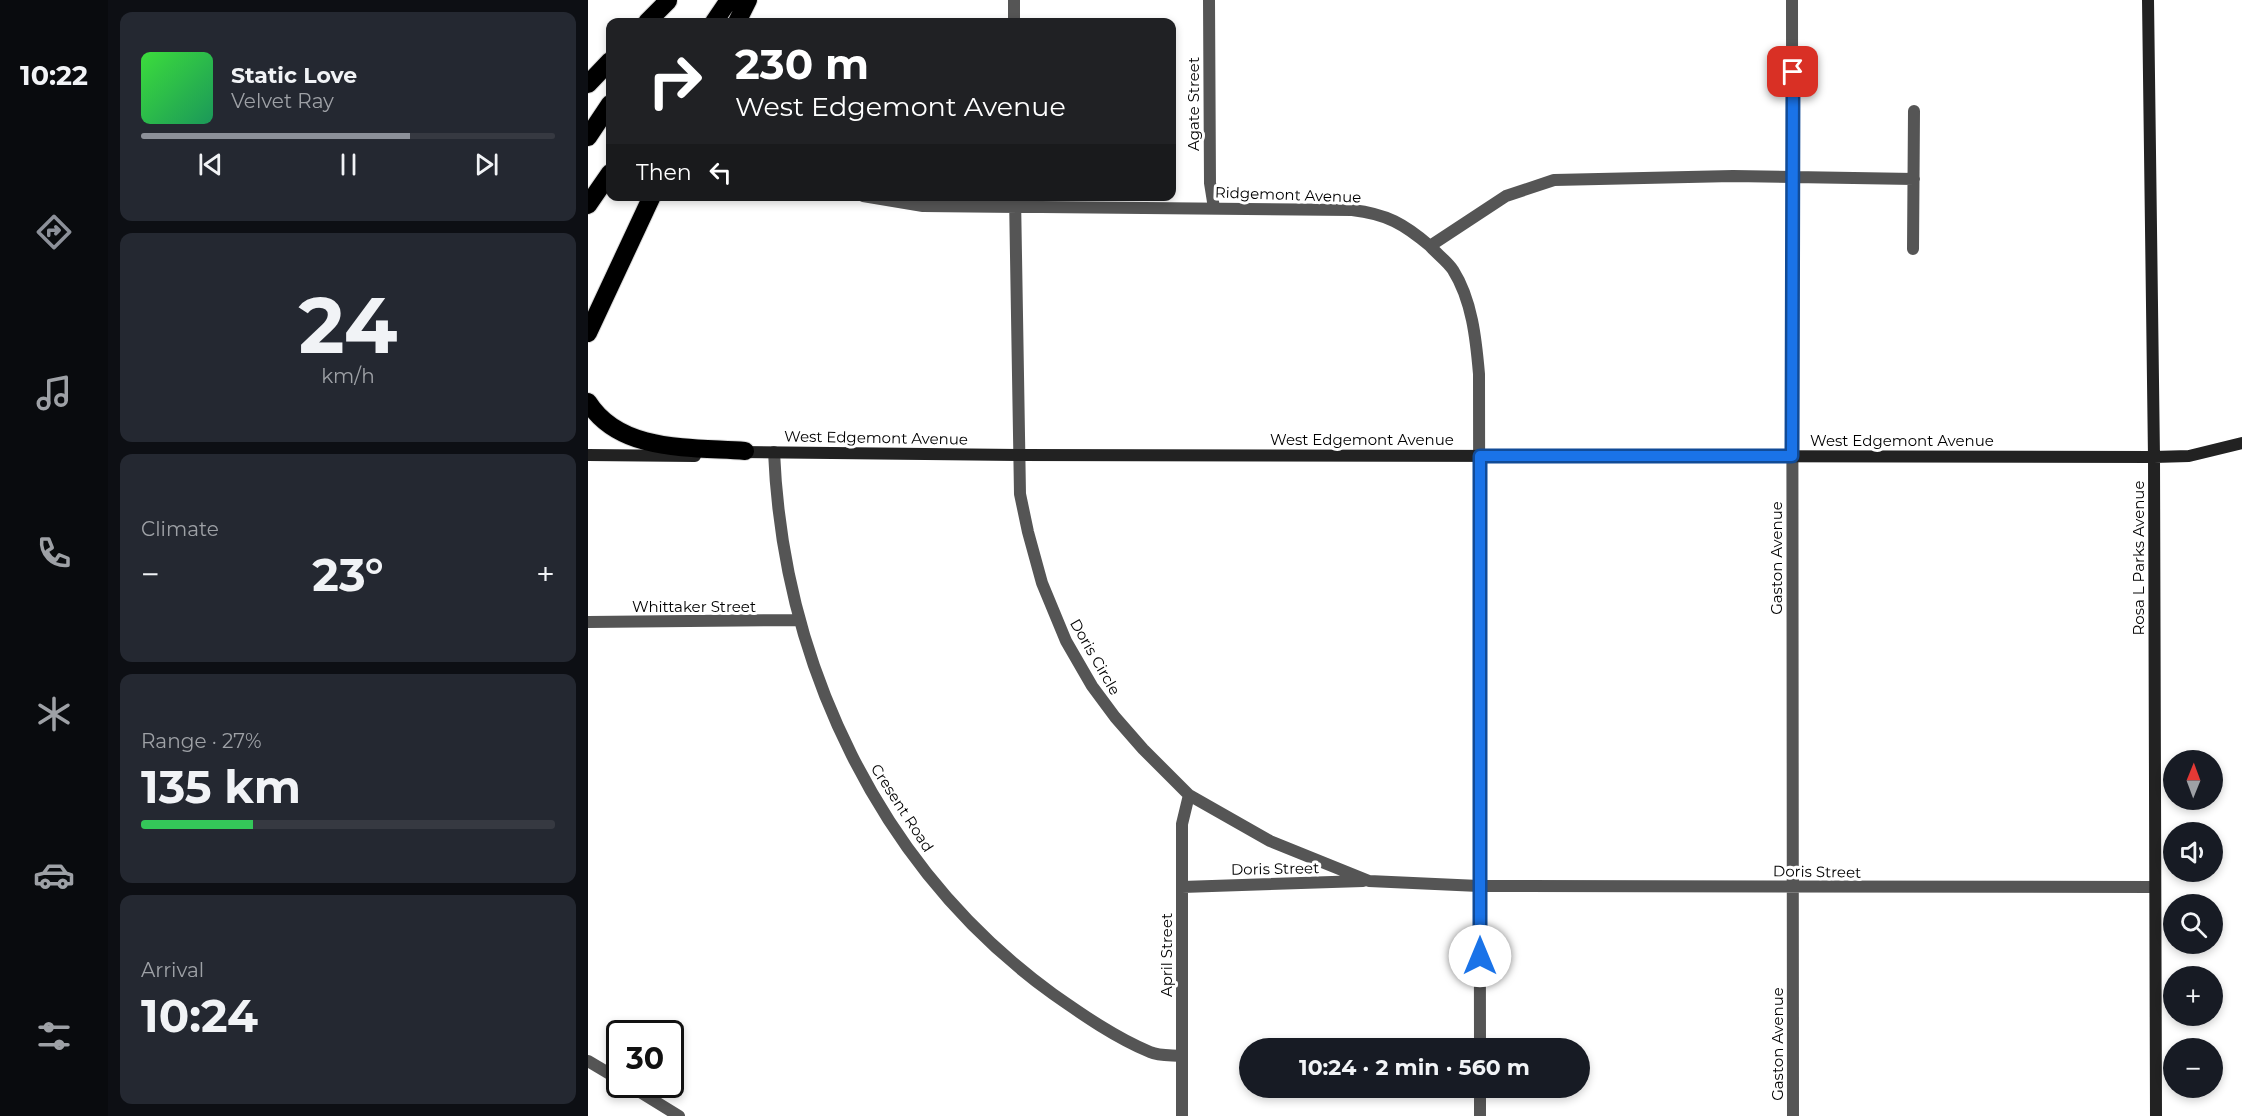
<!DOCTYPE html>
<html lang="en">
<head>
<meta charset="utf-8">
<style>
	:root { --surface:#171b24; --page:#242831; --text:#f1f3f6; --muted:#9ea1a6; --line:#363941; --accent:#8c9099 }
	body { margin:0; font-family:Montserrat,sans-serif; background:var(--page); color:var(--text); height:100vh; display:flex; flex-direction:column; font-size:22px; white-space:nowrap }
	* { box-sizing:border-box; margin:0 }
	p { font-size:20px; color:var(--muted) }
	.icon { flex:none; width:33px; height:33px; fill:none; stroke:currentColor; stroke-width:2; stroke-linecap:round; stroke-linejoin:round }
	.map { position:relative; flex:1; overflow:hidden }
	.side { display:flex; flex-direction:column; gap:12px; padding:12px; background:#0d0f14; width:480px }
	.side>* { flex:none }
	.guide { position:absolute; left:18px; top:18px; width:570px; height:183px; border-radius:12px; box-shadow:0 3px 9px #0003; background:#202124; color:#fff; overflow:hidden }
	.needle { width:39px; rotate:1deg }
	.buttons { position:absolute; left:1575px; top:750px; display:grid; gap:12px }
	.buttons a { display:grid; place-items:center; width:60px; height:60px; border-radius:50%; background:var(--surface); box-shadow:0 3px 9px #0003; font-size:30px }
	.speed { position:absolute; left:18px; top:1020px; display:flex; gap:12px; font-size:30px; font-weight:700; text-align:center }
	.speed>* { display:grid; place-content:center; width:78px; height:78px; border-radius:50%; background:var(--surface); box-shadow:0 3px 9px #0003; line-height:1 }
	.speed .limit { border:3px solid #111; border-radius:9px; background:#fff; color:#111 }
	.pin { position:absolute; display:grid; place-items:center; width:51px; height:51px; color:#fff; margin:-26px; border-radius:12px; box-shadow:0 3px 9px #0006 }
	.me { position:absolute; width:66px; margin:-33px; rotate:0deg; stroke-linejoin:round; filter:drop-shadow(0 0 4px #0008) }
	.turn { display:flex; align-items:center; gap:21px; height:126px; padding:0 30px; font-size:27px }
	.turn .icon { width:78px; height:78px; stroke-width:2.5 }
	.turn b { display:block; font-size:42px; line-height:51px }
	.then { display:flex; align-items:center; height:57px; padding:0 30px; background:#0003; gap:12px; font-size:22px }
	.big { font-size:45px; font-weight:700; line-height:1.1 }
	.side .tile { flex:1; display:flex; flex-direction:column; justify-content:center; gap:9px; min-width:0; padding:0 21px; border-radius:12px; background:var(--page) }
	.side .dial { align-items:center; gap:0 }
	.dial b { font-size:78px; line-height:1 }
	.song { display:flex; align-items:center; gap:18px }
	.cover { width:72px; height:72px; border-radius:9px; background:linear-gradient(135deg,hsl(120 70% 55%),hsl(150 70% 35%)) }
	.played { height:6px; border-radius:3px; background:linear-gradient(90deg,var(--accent) 65%,var(--line) 65%) }
	.keys { display:flex; justify-content:space-around; direction:ltr }
	.heat { display:flex; justify-content:space-between; align-items:center; font-size:33px; direction:ltr }
	.charge { height:9px; border-radius:4px; background:linear-gradient(90deg,#34c759 27%,var(--line) 0) }
	.trip { position:absolute; left:651px; top:1038px; width:351px; height:60px; border-radius:30px; background:var(--surface); box-shadow:0 3px 9px #0003; font-weight:700; line-height:60px; text-align:center }
	main { display:flex; flex:1; min-height:0 }
	.tabs { display:flex; flex-direction:column; width:108px; justify-content:space-around; align-items:center; background:#090b0e; color:var(--muted) }
	.tabs .icon { width:42px; height:42px }
	.tabs .selected { color:var(--accent) }
	.tabs b { font-size:27px; color:var(--text) }
	.map>svg:first-child { display:block }
	.lines { fill:none; stroke-linecap:round; stroke-linejoin:round }
	.highway-casing { stroke:#dbdbdb; stroke-width:20 }
	.street { stroke:#555; stroke-width:12 }
	.secondary { stroke:#222; stroke-width:12 }
	.highway { stroke:#000; stroke-width:18 }
	.route-casing { stroke:#114b97; stroke-width:15 }
	.route { stroke:#1a73e8; stroke-width:10 }
	.labels { text-anchor:middle; stroke-width:6; stroke-linejoin:round; paint-order:stroke }
	.street-label { font-size:15px; fill:#000; stroke:#fff }
</style>
</head>
<body>
<main>
<nav class="tabs">
<b>10:22</b>
<svg class="icon selected" aria-label="directions" viewBox="0 0 24 24"><path d="M12 3l9 9-9 9-9-9zM9 14v-3h6M13 9l2 2-2 2"/></svg>
<svg class="icon" aria-label="music" viewBox="0 0 24 24"><path d="M9 18V5l10-2v13"/><circle cx="6" cy="18" r="3"/><circle cx="16" cy="16" r="3"/></svg>
<svg class="icon" aria-label="phone" viewBox="0 0 24 24"><path d="M5 4h4l2 5-3 2q2 4 5 5l2-3 5 2v4C11 20 4 13 5 4z"/></svg>
<svg class="icon" aria-label="climate" viewBox="0 0 24 24"><path d="M12 3v18M4 7l16 10M4 17L20 7"/></svg>
<svg class="icon" aria-label="car" viewBox="0 0 24 24"><path d="M5 17H2v-5l4-1 3-4h7l3 4 3 1v5h-3M9 17h6M6 11h13"/><circle cx="7" cy="17" r="2"/><circle cx="17" cy="17" r="2"/></svg>
<svg class="icon" aria-label="filters" viewBox="0 0 24 24"><path d="M4 7h16M4 17h16"/><circle cx="9" cy="7" r="2"/><circle cx="15" cy="17" r="2"/></svg>
</nav>
<section class="side">
<div class="tile">
<div class="song"><i class="cover"></i><div><b>Static Love</b><p>Velvet Ray</p></div></div>
<div class="played"></div>
<div class="keys"><svg class="icon" aria-label="previous" viewBox="0 0 24 24"><path d="M18 5L8 12l10 7zM5 5v14"/></svg><svg class="icon" aria-label="pause" viewBox="0 0 24 24"><path d="M8 5v14M16 5v14"/></svg><svg class="icon" aria-label="next" viewBox="0 0 24 24"><path d="M6 5l10 7-10 7zM19 5v14"/></svg></div>
</div>
<div class="tile dial"><b>24</b><p>km/h</p></div>
<div class="tile"><p>Climate</p>
<div class="heat"><a>−</a><b class="big">23°</b><a>+</a></div>
</div>
<div class="tile"><p>Range · 27%</p><b class="big">135 km</b><div class="charge"></div></div>
<div class="tile"><p>Arrival</p><b class="big">10:24</b></div>
</section>
<div class="map">
<svg width="1654" height="1116" viewBox="0 0 1654 1116">
	<rect width="100%" height="100%" fill="#fff"/>
	<g class="lines">
		<defs>
			<path id="highway" d="M 59,22 L 80,1
				M 126,22 L 141,0
				M 149,22 L 160,0
				M 0,84 L 22,61
				M 0,137 L 22,104
				M 0,205 L 22,173
				M 0,333 L 64,196
				M 0,402 C 32,453 104,447 157,451"/>
		</defs>
		<use href="#highway" class="highway-casing"/>
		<path class="street" d="M 426,0 L 426,22
			M 621,0 L 622,183 L 626,208
			M 1204,0 L 1205,1116
			M 275,196 L 335,206 L 764,210 C 799,214 816,224 842,246 L 918,196 L 966,180 L 1145,176 L 1326,179
			M 427,196 L 432,494 L 440,532 L 454,583 L 478,641 L 504,686 L 527,717 L 555,749 L 601,795 L 682,841 L 781,881 L 891,886 L 1566,887
			M 842,246 C 849,254 859,261 865,270 C 884,300 888,339 891,374 L 892,1048
			M 1325,249 L 1326,111
			M 186,452 C 195,663 291,868 465,994 C 495,1015 528,1038 562,1052 C 571,1056 584,1055 593,1056
			M 0,622 L 211,620
			M 594,887 L 775,881
			M 0,1061 L 32,1080
			M 39,1084 L 91,1116
			M 892,1088 L 892,1116
			M 594,1116 L 594,824 L 601,795"/>
		<path class="secondary" d="M 1560,0 L 1566,457 L 1568,1116
			M 151,452 L 431,455 L 1566,457 L 1601,456 L 1654,443
			M 0,455 L 107,456"/>
		<use href="#highway" class="highway"/>
	</g>
	<g class="lines">
		<defs>
			<path id="route" d="M 892,956 L 892,456 L 1204,456 L 1205,72"/>
		</defs>
		<use href="#route" class="route-casing"/>
		<use href="#route" class="route"/>
	</g>
	<g class="labels">
		<g class="street-label">
			<text transform="translate(606 104) rotate(-90)" y="5">Agate Street</text>
			<text transform="translate(700 195) rotate(2)" y="5">Ridgemont Avenue</text>
			<text transform="translate(288 438) rotate(1)" y="5">West Edgemont Avenue</text>
			<text x="774" y="445">West Edgemont Avenue</text>
			<text x="1314" y="446">West Edgemont Avenue</text>
			<text transform="translate(1189 558) rotate(-90)" y="5">Gaston Avenue</text>
			<text transform="translate(1551 558) rotate(-90)" y="5">Rosa L Parks Avenue</text>
			<text x="106" y="612">Whittaker Street</text>
			<text transform="translate(507 657) rotate(60)" y="5">Doris Circle</text>
			<text transform="translate(314 808) rotate(57)" y="5">Cresent Road</text>
			<text transform="translate(687 869) rotate(-1)" y="5">Doris Street</text>
			<text transform="translate(1229 872) rotate(1)" y="5">Doris Street</text>
			<text transform="translate(579 955) rotate(-90)" y="5">April Street</text>
			<text transform="translate(1190 1044) rotate(-90)" y="5">Gaston Avenue</text>
		</g>
	</g>
</svg>
<div class="buttons">
<a><svg class="needle" viewBox="-14 -14 28 28"><path d="M0-13l5 13h-10z" fill="#e53935"/><path d="M0 13l5-13h-10z" fill="#9ea1a6"/></svg></a>
<a><svg class="icon" aria-label="sound" viewBox="0 0 24 24"><path d="M4 9h4l5-4v14l-5-4H4zM17 9q2 3 0 6"/></svg></a>
<a><svg class="icon" aria-label="search" viewBox="0 0 24 24"><circle cx="10" cy="10" r="6"/><path d="M15 15l6 6"/></svg></a>
<a>+</a>
<a>−</a>
</div>
<div class="speed"><div class="limit">30</div></div>
<div class="pin" style="left:1205px;top:72px;background:#d93025"><svg class="icon" aria-label="arrive" viewBox="0 0 24 24"><path d="M6 21V4h12l-3 4 3 4H6"/></svg></div>
<svg class="me" style="left:892px;top:956px" viewBox="-20 -20 40 40"><circle r="19" fill="#fff"/><path d="M0-13L10 11 0 6-10 11z" fill="#1a73e8"/></svg>
<div class="trip">10:24 · 2 min · 560 m</div>
<div class="guide">
<div class="turn"><svg class="icon" aria-label="right" viewBox="0 0 24 24"><path d="M7 20v-9h11M14 6l5 5-5 5"/></svg><div><b>230 m</b>West Edgemont Avenue</div></div>
<div class="then">Then<svg class="icon" aria-label="left" viewBox="0 0 24 24"><path d="M17 20v-9H6M10 6l-5 5 5 5"/></svg></div>
</div>
</div>
</main>
</body>
</html>
